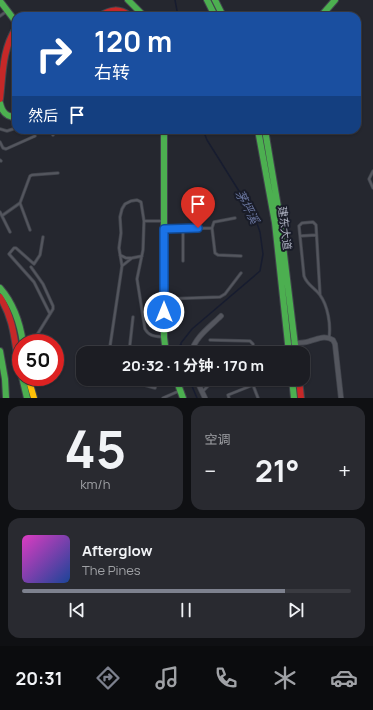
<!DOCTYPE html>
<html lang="zh">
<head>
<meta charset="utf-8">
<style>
	:root { --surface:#1c1d23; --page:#292a30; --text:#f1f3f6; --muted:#a0a2a6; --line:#3a3b41; --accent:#7d818e }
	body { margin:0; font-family:Manrope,"Noto Sans SC",sans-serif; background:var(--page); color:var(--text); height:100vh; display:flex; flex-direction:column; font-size:15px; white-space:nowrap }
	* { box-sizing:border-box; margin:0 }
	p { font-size:13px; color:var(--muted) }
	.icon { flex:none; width:22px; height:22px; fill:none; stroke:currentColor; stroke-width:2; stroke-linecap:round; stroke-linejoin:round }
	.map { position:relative; height:398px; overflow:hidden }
	.drawer { display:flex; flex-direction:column; gap:8px; padding:8px; background:#0f1013; flex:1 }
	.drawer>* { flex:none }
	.guide { position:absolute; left:12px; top:12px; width:349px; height:122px; border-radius:12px; box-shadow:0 1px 3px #0004,0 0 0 1px var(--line); background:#1a4fa0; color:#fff; overflow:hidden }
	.speed { position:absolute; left:12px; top:334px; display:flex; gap:8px; font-size:20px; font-weight:700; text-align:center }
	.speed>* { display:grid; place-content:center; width:52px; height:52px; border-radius:50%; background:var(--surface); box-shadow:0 1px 3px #0004,0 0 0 1px var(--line); line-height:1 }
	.speed .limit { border:6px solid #d22; background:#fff; color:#111 }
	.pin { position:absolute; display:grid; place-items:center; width:34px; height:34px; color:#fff; margin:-41px -17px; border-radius:50% 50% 50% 0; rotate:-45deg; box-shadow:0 0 4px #0007 }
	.pin .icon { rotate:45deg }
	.me { position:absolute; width:44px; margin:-22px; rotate:0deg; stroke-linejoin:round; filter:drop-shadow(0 0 3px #0008) }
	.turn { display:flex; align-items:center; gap:14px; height:84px; padding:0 16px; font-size:18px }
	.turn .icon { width:52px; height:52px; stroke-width:2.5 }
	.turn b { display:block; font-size:28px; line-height:34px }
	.then { display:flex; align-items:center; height:38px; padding:0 16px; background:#0003; gap:8px; font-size:15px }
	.big { font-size:30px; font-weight:700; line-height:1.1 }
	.drawer .card { flex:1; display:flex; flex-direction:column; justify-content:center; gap:6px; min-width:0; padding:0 14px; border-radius:12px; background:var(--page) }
	.drawer .dial { align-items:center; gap:0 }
	.dial b { font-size:52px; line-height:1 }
	.song { display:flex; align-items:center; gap:12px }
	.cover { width:48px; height:48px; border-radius:6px; background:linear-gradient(135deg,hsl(310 70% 55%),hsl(220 70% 35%)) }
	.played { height:4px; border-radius:2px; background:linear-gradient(90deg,var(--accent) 80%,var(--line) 80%) }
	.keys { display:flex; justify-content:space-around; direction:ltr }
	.heat { display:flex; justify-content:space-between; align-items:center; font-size:22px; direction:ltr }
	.drawer .tiles { flex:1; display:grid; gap:8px; grid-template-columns:1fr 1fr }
	.card:last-child { grid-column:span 2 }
	.trip { position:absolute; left:76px; top:346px; width:234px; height:40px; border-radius:12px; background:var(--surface); box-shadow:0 1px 3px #0004,0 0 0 1px var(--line); font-weight:700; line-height:40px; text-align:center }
	.tab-bar { display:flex; height:64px; justify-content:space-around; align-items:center; background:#0b0c0e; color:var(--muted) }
	.tab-bar .icon { width:28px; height:28px }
	.tab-bar .active { color:var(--accent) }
	.tab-bar b { font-size:18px; color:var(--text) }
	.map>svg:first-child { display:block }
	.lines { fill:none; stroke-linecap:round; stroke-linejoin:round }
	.stream { stroke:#171c2f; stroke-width:1.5 }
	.lane-casing { stroke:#41444c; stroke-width:3.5 }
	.street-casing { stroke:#41444c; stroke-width:6 }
	.fast-casing { stroke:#41444c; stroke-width:8 }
	.slow-casing { stroke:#41444c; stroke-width:8 }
	.jam-casing { stroke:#41444c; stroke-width:8 }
	.lane { stroke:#54565e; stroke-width:2 }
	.street { stroke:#54565e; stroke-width:4.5 }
	.fast { stroke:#4caf50; stroke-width:6 }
	.slow { stroke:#ffc107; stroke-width:6 }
	.jam { stroke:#c62828; stroke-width:6 }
	.route-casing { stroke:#114b97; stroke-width:10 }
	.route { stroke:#1a73e8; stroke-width:7 }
	.labels { text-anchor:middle; stroke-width:4; stroke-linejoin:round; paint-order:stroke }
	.street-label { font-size:11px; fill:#adb1c1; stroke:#191c28 }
	.water-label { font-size:12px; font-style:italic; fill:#69759d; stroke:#191c28 }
</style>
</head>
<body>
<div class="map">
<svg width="373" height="398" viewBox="0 0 373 398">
	<rect width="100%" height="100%" fill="#25272f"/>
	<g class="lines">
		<path class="stream" d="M 175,0 L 178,16
			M 173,353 L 181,344
			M 182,353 L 181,343 L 192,329 L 260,271 L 263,254 L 260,232 L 254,215 L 207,140 L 203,130
			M 189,379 L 197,398"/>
		<defs>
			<path id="lane" d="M 275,13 L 277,16
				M 0,16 L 7,11
				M 0,129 L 7,131 L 16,128
				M 50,130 L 53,135
				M 0,142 L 3,148 L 6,149 L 35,136
				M 0,160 L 1,161
				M 373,171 L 369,179 L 373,188
				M 20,203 L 30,230
				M 0,212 L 10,232
				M 3,215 L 20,203 L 30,176 L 32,175 L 58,173
				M 235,218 L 214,222 L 212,228 L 215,253 L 218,255 L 241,256
				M 144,221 L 163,221
				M 165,229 L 212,228
				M 300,236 L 316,235
				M 120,255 L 126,258 L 131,258
				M 183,261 L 183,228
				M 34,264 L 16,248 L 14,248 L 9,254 L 34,282 L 50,314
				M 34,264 L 40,255 L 43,237
				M 122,266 L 132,258 L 142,256
				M 31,267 L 43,284 L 53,306 L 53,309 L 32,343
				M 320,294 L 316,225 L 313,222 L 302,223 L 299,226 L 304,276 C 307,285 315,288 320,295 C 328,306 331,325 329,338
				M 165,299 L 220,297 L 225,294 L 241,273
				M 210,340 L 250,341 L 253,344 L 254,353
				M 204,348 L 243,349
				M 129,349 L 145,351
				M 109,353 L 122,266 L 119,248 L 121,233 L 120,217 L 122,209 L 125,204 L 131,201 L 137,200 L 141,202 L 144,221 L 143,250 L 137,279 L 145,329 C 149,336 154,336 163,337
				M 129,353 L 133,317
				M 144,353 L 145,351 L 164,348
				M 280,353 L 287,352
				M 122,379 L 155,388 L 157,379
				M 203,391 L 210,384 L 211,379
				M 163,398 L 179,391
				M 229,398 L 228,395 L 253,385 L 258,398"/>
			<path id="street" d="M 293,343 C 299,343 305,343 310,341 C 318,339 325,335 333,340 L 335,344 L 341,398
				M 191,353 C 195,337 210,327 221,316
				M 196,379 L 205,398"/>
			<path id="fast" d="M 128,0 L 144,16
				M 207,0 L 215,16
				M 215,0 L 223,16
				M 0,1 L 16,22
				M 321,16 L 335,0
				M 0,103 C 2,112 6,117 16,117
				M 164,130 L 164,337 L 166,353
				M 258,130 L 275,223 L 289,353
				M 265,130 L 279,213 L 296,353
				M 0,288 C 14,304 20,322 23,343
				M 0,351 L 5,379 L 6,398
				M 22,377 L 27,398
				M 176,379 L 183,398
				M 292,379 L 294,398"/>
			<path id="slow" d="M 28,377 L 34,398"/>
			<path id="jam" d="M 100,16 C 111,9 119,8 130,16
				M 0,99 C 3,74 2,50 16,28
				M 0,297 C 16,323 14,346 21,375
				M 299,379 L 301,398"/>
		</defs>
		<use href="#lane" class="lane-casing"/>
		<use href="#street" class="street-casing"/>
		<use href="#fast" class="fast-casing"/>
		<use href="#slow" class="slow-casing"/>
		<use href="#jam" class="jam-casing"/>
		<use href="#lane" class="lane"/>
		<use href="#street" class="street"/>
		<use href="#fast" class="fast"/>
		<use href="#slow" class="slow"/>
		<use href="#jam" class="jam"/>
	</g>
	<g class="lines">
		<defs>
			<path id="route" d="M 164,312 L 164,229 L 198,228"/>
		</defs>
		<use href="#route" class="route-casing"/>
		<use href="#route" class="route"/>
	</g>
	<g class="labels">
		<g class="street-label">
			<text transform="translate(285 228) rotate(83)" y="4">建东大道</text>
		</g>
		<g class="water-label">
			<text transform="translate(247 207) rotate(62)" y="4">茅坪溪</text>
		</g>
	</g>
</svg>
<div class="speed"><div class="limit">50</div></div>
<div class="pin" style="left:198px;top:228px;background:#d93025"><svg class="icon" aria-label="arrive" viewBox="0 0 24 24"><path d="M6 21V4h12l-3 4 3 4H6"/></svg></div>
<svg class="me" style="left:164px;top:312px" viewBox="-20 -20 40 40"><circle r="17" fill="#1a73e8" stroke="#fff" stroke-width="3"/><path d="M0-11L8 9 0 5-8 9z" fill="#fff"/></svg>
<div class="trip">20:32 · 1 分钟 · 170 m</div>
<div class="guide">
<div class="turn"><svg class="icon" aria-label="right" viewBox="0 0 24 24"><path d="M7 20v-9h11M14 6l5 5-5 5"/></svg><div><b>120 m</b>右转</div></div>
<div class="then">然后<svg class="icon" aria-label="arrive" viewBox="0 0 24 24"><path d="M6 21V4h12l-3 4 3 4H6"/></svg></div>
</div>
</div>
<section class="drawer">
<div class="tiles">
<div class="card dial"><b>45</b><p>km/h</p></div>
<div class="card"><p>空调</p>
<div class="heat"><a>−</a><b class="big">21°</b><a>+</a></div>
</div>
<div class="card">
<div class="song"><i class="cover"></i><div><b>Afterglow</b><p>The Pines</p></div></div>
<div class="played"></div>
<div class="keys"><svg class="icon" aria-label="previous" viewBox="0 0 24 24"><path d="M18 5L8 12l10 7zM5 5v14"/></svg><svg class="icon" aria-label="pause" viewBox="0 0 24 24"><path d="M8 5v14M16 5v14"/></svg><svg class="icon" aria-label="next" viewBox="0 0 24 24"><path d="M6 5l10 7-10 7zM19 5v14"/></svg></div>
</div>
</div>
</section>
<nav class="tab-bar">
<b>20:31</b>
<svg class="icon active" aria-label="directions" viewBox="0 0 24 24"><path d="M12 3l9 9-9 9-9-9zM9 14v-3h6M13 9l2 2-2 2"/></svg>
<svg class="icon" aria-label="music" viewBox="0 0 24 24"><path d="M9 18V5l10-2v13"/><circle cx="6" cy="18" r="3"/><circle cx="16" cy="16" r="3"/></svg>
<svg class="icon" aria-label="phone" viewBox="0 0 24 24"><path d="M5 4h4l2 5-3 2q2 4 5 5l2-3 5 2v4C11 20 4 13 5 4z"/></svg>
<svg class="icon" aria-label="climate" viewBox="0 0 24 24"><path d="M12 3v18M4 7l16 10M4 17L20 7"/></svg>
<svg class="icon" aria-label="car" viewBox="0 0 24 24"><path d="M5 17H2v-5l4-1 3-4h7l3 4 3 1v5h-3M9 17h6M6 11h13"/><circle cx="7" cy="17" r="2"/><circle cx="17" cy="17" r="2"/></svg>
</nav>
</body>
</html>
